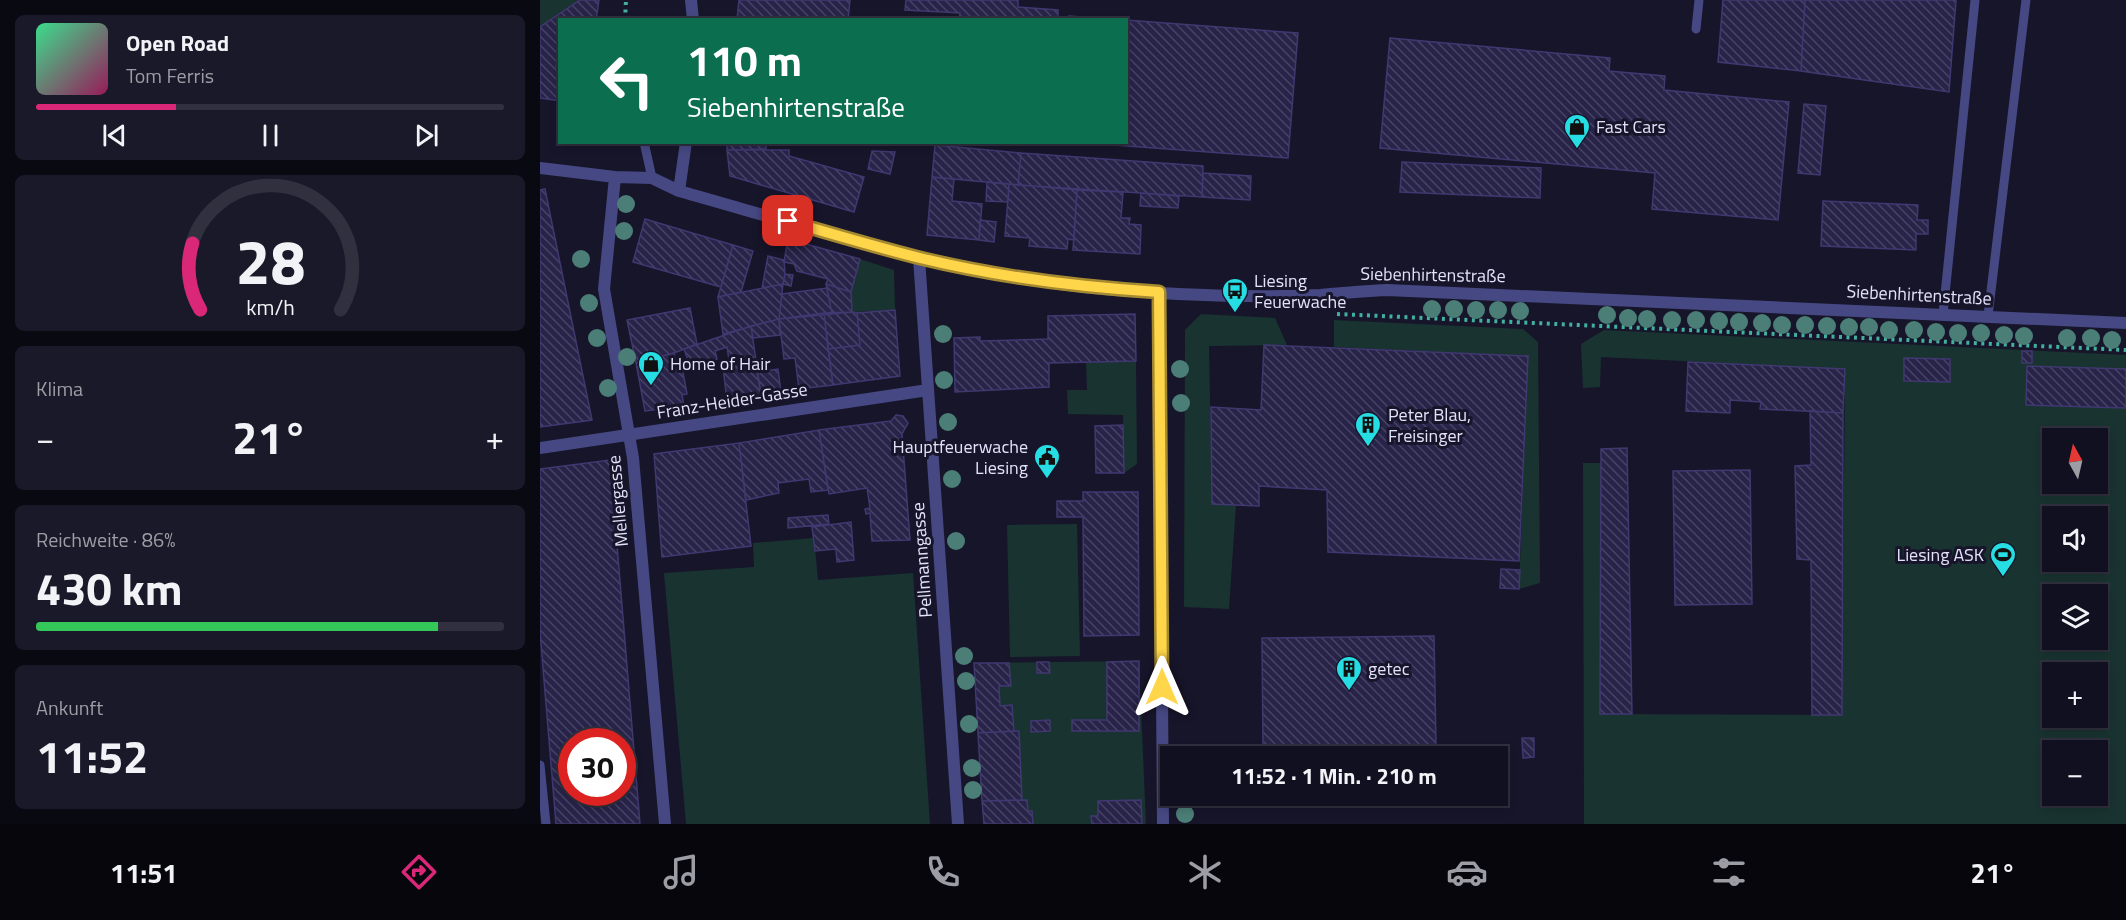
<!DOCTYPE html>
<html lang="de">
<head>
<meta charset="utf-8">
<style>
	:root { --surface:#111020; --page:#1a1929; --text:#f1f3f6; --muted:#9c9da5; --line:#30303e; --accent:#db2777 }
	body { margin:0; font-family:"Titillium Web",sans-serif; background:var(--page); color:var(--text); height:100vh; display:flex; flex-direction:column; font-size:22px; white-space:nowrap }
	* { box-sizing:border-box; margin:0 }
	p { font-size:20px; color:var(--muted) }
	.icon { flex:none; width:33px; height:33px; fill:none; stroke:currentColor; stroke-width:2; stroke-linecap:round; stroke-linejoin:round }
	.map { position:relative; flex:1; overflow:hidden }
	.side { display:flex; flex-direction:column; gap:15px; padding:15px; background:#090912; width:540px }
	.side>* { flex:none }
	.top-card { position:absolute; left:18px; top:18px; width:570px; height:126px; border-radius:0px; box-shadow:0 3px 9px #0003,0 0 0 2px var(--line); background:#0b6e4f; color:#fff; overflow:hidden }
	.needle { width:39px; rotate:352deg }
	.fabs { position:absolute; left:1502px; top:428px; display:grid; gap:12px }
	.fabs a { display:grid; place-items:center; width:66px; height:66px; border-radius:0px; background:var(--surface); box-shadow:0 3px 9px #0003,0 0 0 2px var(--line); font-size:30px }
	.speed { position:absolute; left:18px; top:728px; display:flex; gap:12px; font-size:30px; font-weight:700; text-align:center }
	.speed>* { display:grid; place-content:center; width:78px; height:78px; border-radius:50%; background:var(--surface); box-shadow:0 3px 9px #0003,0 0 0 2px var(--line); line-height:1 }
	.speed .limit { border:9px solid #d22; background:#fff; color:#111 }
	.pin { position:absolute; display:grid; place-items:center; width:51px; height:51px; color:#fff; margin:-26px; border-radius:12px; box-shadow:0 3px 9px #0006 }
	.me { position:absolute; width:66px; margin:-33px; rotate:0deg; stroke-linejoin:round; filter:drop-shadow(0 0 4px #0008) }
	.turn { display:flex; align-items:center; gap:21px; height:126px; padding:0 30px; font-size:27px }
	.turn .icon { width:78px; height:78px; stroke-width:2.5 }
	.turn b { display:block; font-size:42px; line-height:51px }
	.big { font-size:45px; font-weight:700; line-height:1.1 }
	.side .card { flex:1; display:flex; flex-direction:column; justify-content:center; gap:9px; min-width:0; padding:0 21px; border-radius:9px; background:var(--page) }
	.side .dial { align-items:center; gap:0 }
	.dial svg { height:156px; overflow:visible; fill:none; stroke:var(--line); stroke-width:7; stroke-linecap:round; text-anchor:middle }
	.dial text { fill:var(--text); stroke:none }
	.song { display:flex; align-items:center; gap:18px }
	.cover { width:72px; height:72px; border-radius:9px; background:linear-gradient(135deg,hsl(150 70% 55%),hsl(330 70% 35%)) }
	.played { height:6px; border-radius:3px; background:linear-gradient(90deg,var(--accent) 30%,var(--line) 30%) }
	.keys { display:flex; justify-content:space-around; direction:ltr }
	.heat { display:flex; justify-content:space-between; align-items:center; font-size:33px; direction:ltr }
	.charge { height:9px; border-radius:4px; background:linear-gradient(90deg,#34c759 86%,var(--line) 0) }
	.trip { position:absolute; left:620px; top:746px; width:348px; height:60px; border-radius:0px; background:var(--surface); box-shadow:0 3px 9px #0003,0 0 0 2px var(--line); font-weight:700; line-height:60px; text-align:center }
	.tabs { display:flex; height:96px; justify-content:space-around; align-items:center; background:#07060d; color:var(--muted) }
	.tabs .icon { width:42px; height:42px }
	.tabs .active { color:var(--accent) }
	.tabs b { font-size:27px; color:var(--text) }
	main { display:flex; flex:1; min-height:0 }
	.map>svg:first-child { display:block }
	.green { fill:#193330; fill-rule:evenodd }
	.building { fill:url(#building-back-hatch); stroke:#403871; stroke-width:1.5; fill-rule:evenodd }
	.lines { fill:none; stroke-linecap:round; stroke-linejoin:round }
	.path { stroke:#42afa1; stroke-width:4; stroke-dasharray:3 4.5; stroke-linecap:butt }
	.service { stroke:#464883; stroke-width:9 }
	.minor { stroke:#464883; stroke-width:12 }
	.tree { fill:#4b7e76 }
	.route-casing { stroke:#a68a30; stroke-width:15 }
	.route { stroke:#ffd54a; stroke-width:10 }
	.labels { text-anchor:middle; stroke-width:6; stroke-linejoin:round; paint-order:stroke }
	.poi-label { font-size:18px; fill:#e3e2fb; stroke:#17152a; text-anchor:start }
	.street-label { font-size:18px; fill:#e3e2fb; stroke:#17152a }
</style>
</head>
<body>
<main>
<section class="side">
<div class="card">
<div class="song"><i class="cover"></i><div><b>Open Road</b><p>Tom Ferris</p></div></div>
<div class="played"></div>
<div class="keys"><svg class="icon" aria-label="previous" viewBox="0 0 24 24"><path d="M18 5L8 12l10 7zM5 5v14"/></svg><svg class="icon" aria-label="pause" viewBox="0 0 24 24"><path d="M8 5v14M16 5v14"/></svg><svg class="icon" aria-label="next" viewBox="0 0 24 24"><path d="M6 5l10 7-10 7zM19 5v14"/></svg></div>
</div>
<div class="card dial"><svg viewBox="0 0 100 80">
<path d="M14 69A42 42 0 1 1 86 69"/>
<path d="M14 69A42 42 0 0 1 10 35" stroke="#db2777"/>
<text x="50" y="56" font-size="32" font-weight="700">28</text>
<text x="50" y="72" font-size="11">km/h</text>
</svg></div>
<div class="card"><p>Klima</p>
<div class="heat"><a>−</a><b class="big">21°</b><a>+</a></div>
</div>
<div class="card"><p>Reichweite · 86%</p><b class="big">430 km</b><div class="charge"></div></div>
<div class="card"><p>Ankunft</p><b class="big">11:52</b></div>
</section>
<div class="map">
<svg width="1586" height="824" viewBox="0 0 1586 824">
	<defs>
		<pattern id="building-back-hatch" width="6" height="6" patternUnits="userSpaceOnUse" patternTransform="scale(1.5)"><rect width="6" height="6" fill="#282349"/><path d="M-1 5l2 2M0 0l6 6M5-1l2 2" fill="none" stroke="#474364"/></pattern>
	</defs>
	<rect width="100%" height="100%" fill="#17152a"/>
	<path class="green" d="M 0,0 L 40,0 L 0,27 Z
		M 320,259 L 354,270 L 355,310 L 312,312 L 311,292 Z
		M 661,314 L 735,318 L 747,345 L 669,346 L 672,504 L 696,505 L 689,609 L 644,607 L 645,330 Z
		M 794,320 L 983,329 L 998,342 L 1000,583 L 979,589 L 988,356 L 794,347 Z
		M 1064,330 L 1586,355 L 1586,824 L 1044,824 L 1043,463 L 1061,463 L 1061,714 L 1302,715 L 1305,369 L 1061,357 L 1060,387 L 1043,388 L 1041,344 ZM 1512,438 L 1557,438 L 1557,483 L 1512,483 ZM 1512,516 L 1557,516 L 1557,561 L 1512,561 ZM 1512,594 L 1557,594 L 1557,639 L 1512,639 ZM 1512,672 L 1557,672 L 1557,717 L 1512,717 ZM 1512,750 L 1557,750 L 1557,795 L 1512,795 Z
		M 596,361 L 597,464 L 584,473 L 583,415 L 528,414 L 527,390 L 547,390 L 546,362 Z
		M 537,524 L 540,656 L 470,657 L 467,525 Z
		M 274,538 L 278,580 L 373,573 L 390,824 L 146,824 L 124,573 L 214,567 L 213,543 Z
		M 599,661 L 606,824 L 444,824 L 434,663 Z"/>
	<path class="building" d="M 40,0 L 59,0 L 56,20 L 20,20 L 16,69 L 20,70 L 20,101 L 0,98 L 0,27 Z
		M 199,0 L 310,0 L 308,20 L 197,20 Z
		M 366,0 L 478,0 L 478,7 L 518,10 L 518,20 L 419,20 L 420,13 L 365,10 Z
		M 1183,0 L 1265,0 L 1261,71 L 1178,62 Z
		M 1265,0 L 1416,0 L 1409,92 L 1261,71 Z
		M 529,16 L 581,20 L 529,20 Z
		M 586,20 L 758,33 L 748,158 L 533,142 L 586,142 Z
		M 850,38 L 1070,58 L 1069,71 L 1125,76 L 1124,90 L 1249,102 L 1238,220 L 1112,209 L 1115,173 L 840,148 Z
		M 1264,104 L 1286,106 L 1280,175 L 1258,173 Z
		M 187,142 L 226,142 L 226,149 L 187,150 Z
		M 395,145 L 481,153 L 478,185 L 392,177 Z
		M 187,150 L 249,150 L 249,156 L 324,177 L 314,212 L 190,176 Z
		M 332,151 L 355,152 L 350,174 L 328,169 Z
		M 481,153 L 663,166 L 662,197 L 478,185 Z
		M 862,162 L 1001,168 L 1000,198 L 860,192 Z
		M 663,173 L 711,176 L 710,200 L 662,197 Z
		M 392,177 L 414,179 L 412,201 L 442,204 L 439,240 L 387,235 Z
		M 447,182 L 469,184 L 468,202 L 446,201 Z
		M 469,184 L 537,190 L 534,240 L 528,239 L 527,249 L 489,246 L 490,238 L 465,236 Z
		M 5,189 L 52,420 L 0,427 L 0,190 Z
		M 537,190 L 583,192 L 581,218 L 590,218 L 589,224 L 601,225 L 600,254 L 533,250 Z
		M 601,193 L 639,196 L 638,208 L 600,206 Z
		M 1283,201 L 1378,205 L 1377,220 L 1388,220 L 1388,234 L 1376,234 L 1376,250 L 1281,246 Z
		M 105,219 L 193,245 L 181,287 L 93,262 Z
		M 440,220 L 456,222 L 454,242 L 439,240 Z
		M 248,239 L 320,259 L 311,292 L 286,284 L 288,279 L 257,271 L 254,264 L 244,262 Z
		M 193,245 L 213,251 L 201,292 L 178,297 Z
		M 228,256 L 244,260 L 245,274 L 243,284 L 222,288 Z
		M 245,274 L 253,275 L 251,286 L 243,284 Z
		M 243,284 L 239,319 L 183,334 L 178,297 Z
		M 286,284 L 311,292 L 312,312 L 292,314 Z
		M 287,288 L 292,314 L 239,319 L 242,294 Z
		M 150,308 L 157,344 L 134,353 L 96,363 L 87,320 Z
		M 355,310 L 360,376 L 293,385 L 288,349 L 320,345 L 317,313 Z
		M 312,312 L 317,313 L 320,345 L 288,349 L 284,313 Z
		M 284,313 L 293,385 L 259,389 L 255,358 L 244,359 L 239,319 Z
		M 595,314 L 596,361 L 509,363 L 509,387 L 415,392 L 414,338 L 440,337 L 440,341 L 508,339 L 508,316 Z
		M 239,319 L 240,335 L 213,338 L 211,326 Z
		M 211,326 L 221,395 L 187,400 L 182,360 L 189,360 L 187,347 L 175,351 L 177,359 L 151,369 L 144,349 Z
		M 724,345 L 988,356 L 979,561 L 788,552 L 787,490 L 719,486 L 719,506 L 672,504 L 671,407 L 721,410 Z
		M 1482,351 L 1492,351 L 1492,363 L 1482,363 Z
		M 134,353 L 136,362 L 141,362 L 147,394 L 142,395 L 144,406 L 105,411 L 96,363 Z
		M 1364,358 L 1410,359 L 1410,382 L 1364,381 Z
		M 1148,362 L 1305,369 L 1303,413 L 1220,409 L 1221,402 L 1190,400 L 1190,413 L 1146,411 Z
		M 1487,366 L 1586,369 L 1586,408 L 1486,405 Z
		M 238,369 L 241,392 L 221,395 L 217,372 Z
		M 1270,411 L 1303,413 L 1302,715 L 1272,715 L 1271,560 L 1257,559 L 1255,466 L 1271,465 Z
		M 356,415 L 363,416 L 368,423 L 362,434 L 370,540 L 332,541 L 330,513 L 326,514 L 325,509 L 330,508 L 327,488 L 289,494 L 279,430 L 351,421 Z
		M 583,425 L 584,473 L 556,473 L 555,426 Z
		M 279,430 L 288,490 L 271,492 L 269,479 L 238,483 L 239,493 L 206,500 L 199,443 Z
		M 199,443 L 211,546 L 122,557 L 114,454 Z
		M 1087,448 L 1092,714 L 1060,714 L 1061,449 Z
		M 70,460 L 100,824 L 16,824 L 0,632 L 0,469 ZM 32,741 L 82,741 L 82,792 L 32,792 Z
		M 1210,470 L 1212,604 L 1135,605 L 1133,471 Z
		M 543,492 L 598,492 L 599,635 L 544,636 L 543,517 L 517,517 L 517,501 L 543,501 Z
		M 288,515 L 289,524 L 248,528 L 248,518 Z
		M 311,522 L 314,560 L 297,562 L 296,549 L 275,551 L 272,527 Z
		M 961,569 L 980,570 L 979,589 L 960,588 Z
		M 894,636 L 896,745 L 723,747 L 722,638 Z
		M 599,661 L 599,731 L 532,731 L 532,720 L 567,720 L 567,662 Z
		M 497,662 L 509,662 L 510,673 L 497,673 Z
		M 434,663 L 469,663 L 471,686 L 459,686 L 460,706 L 472,705 L 474,731 L 438,733 Z
		M 510,720 L 510,731 L 491,732 L 491,721 Z
		M 479,731 L 482,800 L 442,801 L 438,733 Z
		M 982,738 L 994,738 L 994,757 L 983,758 Z
		M 487,800 L 488,811 L 492,811 L 493,824 L 444,824 L 442,801 Z
		M 601,800 L 602,824 L 552,824 L 551,816 L 558,816 L 558,801 Z"/>
	<g class="lines">
		<path class="path" d="M 85,20 L 86,0
			M 797,314 L 1586,350"/>
		<path class="service" d="M 1156,29 L 1159,0
			M 104,142 L 112,178
			M 1403,314 L 1435,0
			M 1448,316 L 1486,0
			M 0,765 L 6,824"/>
		<path class="minor" d="M 151,0 L 153,20
			M 0,168 L 75,177 L 112,178 L 139,191 C 278,230 417,275 562,289 C 634,295 708,298 780,295 C 802,293 825,291 847,290 L 1586,323
			M 75,177 L 64,289 L 93,458 L 125,824
			M 139,191 L 146,142
			M 379,258 L 418,824
			M 619,292 L 623,824
			M 0,448 L 388,390"/>
	</g>
	<g class="tree">
		<circle cx="86" cy="204" r="9"/>
		<circle cx="84" cy="231" r="9"/>
		<circle cx="41" cy="259" r="9"/>
		<circle cx="49" cy="303" r="9"/>
		<circle cx="892" cy="309" r="9"/>
		<circle cx="914" cy="309" r="9"/>
		<circle cx="936" cy="310" r="9"/>
		<circle cx="958" cy="310" r="9"/>
		<circle cx="980" cy="311" r="9"/>
		<circle cx="1067" cy="315" r="9"/>
		<circle cx="1088" cy="318" r="9"/>
		<circle cx="1107" cy="319" r="9"/>
		<circle cx="1132" cy="320" r="9"/>
		<circle cx="1156" cy="320" r="9"/>
		<circle cx="1179" cy="321" r="9"/>
		<circle cx="1199" cy="322" r="9"/>
		<circle cx="1222" cy="323" r="9"/>
		<circle cx="1242" cy="325" r="9"/>
		<circle cx="1265" cy="325" r="9"/>
		<circle cx="1287" cy="326" r="9"/>
		<circle cx="1309" cy="327" r="9"/>
		<circle cx="1329" cy="327" r="9"/>
		<circle cx="1349" cy="330" r="9"/>
		<circle cx="1374" cy="330" r="9"/>
		<circle cx="1396" cy="332" r="9"/>
		<circle cx="1418" cy="333" r="9"/>
		<circle cx="1441" cy="333" r="9"/>
		<circle cx="403" cy="334" r="9"/>
		<circle cx="1464" cy="335" r="9"/>
		<circle cx="1484" cy="336" r="9"/>
		<circle cx="57" cy="338" r="9"/>
		<circle cx="1527" cy="338" r="9"/>
		<circle cx="1551" cy="338" r="9"/>
		<circle cx="1572" cy="340" r="9"/>
		<circle cx="87" cy="357" r="9"/>
		<circle cx="640" cy="369" r="9"/>
		<circle cx="404" cy="380" r="9"/>
		<circle cx="68" cy="388" r="9"/>
		<circle cx="641" cy="403" r="9"/>
		<circle cx="408" cy="422" r="9"/>
		<circle cx="412" cy="479" r="9"/>
		<circle cx="416" cy="541" r="9"/>
		<circle cx="424" cy="656" r="9"/>
		<circle cx="426" cy="681" r="9"/>
		<circle cx="429" cy="724" r="9"/>
		<circle cx="432" cy="768" r="9"/>
		<circle cx="433" cy="790" r="9"/>
		<circle cx="645" cy="814" r="9"/>
	</g>
	<g class="lines">
		<defs>
			<path id="route" d="M 248,221 C 292,234 336,247 380,258 C 458,277 538,287 619,292 L 622,687"/>
		</defs>
		<use href="#route" class="route-casing"/>
		<use href="#route" class="route"/>
	</g>
	<defs>
		<symbol id="shop-pin" viewBox="-11 -11 22 30"><path d="M0 17L-7.5 6A9.5 9.5 0 1 1 7.5 6Z" fill="#26dde3" stroke="#17152a"/><path d="M-5-2.5h2.3a2.7 3.5 0 0 1 5.4 0H5L5.5 6h-11ZM-1.5-2.5h3a1.5 2.3 0 0 0-3 0Z" fill="#111"/></symbol>
		<symbol id="bus-pin" viewBox="-11 -11 22 30"><path d="M0 17L-7.5 6A9.5 9.5 0 1 1 7.5 6Z" fill="#26dde3" stroke="#17152a"/><path d="M-5-6H5V4H4V6H2V4H-2V6H-4V4H-5ZM-3.5-4V0h7V-4ZM-3.5 1.2v1.5H-2V1.2ZM2 1.2v1.5H3.5V1.2Z" fill="#111"/></symbol>
		<symbol id="building-pin" viewBox="-11 -11 22 30"><path d="M0 17L-7.5 6A9.5 9.5 0 1 1 7.5 6Z" fill="#26dde3" stroke="#17152a"/><path d="M-4-6H4V6H1V3H-1V6H-4ZM-2.5-4.3h1.7v1.8h-1.7ZM.8-4.3h1.7v1.8H.8ZM-2.5-1h1.7V.8h-1.7ZM.8-1h1.7V.8H.8Z" fill="#111"/></symbol>
		<symbol id="civic-pin" viewBox="-11 -11 22 30"><path d="M0 17L-7.5 6A9.5 9.5 0 1 1 7.5 6Z" fill="#26dde3" stroke="#17152a"/><path d="M-.6-6.5H3V-4.5H.6V-3L4-1V1h2V6H-6V1h2V-1L-.6-3ZM-1.2 2.5V6h2.4V2.5Z" fill="#111"/></symbol>
		<symbol id="stadium-pin" viewBox="-11 -11 22 30"><path d="M0 17L-7.5 6A9.5 9.5 0 1 1 7.5 6Z" fill="#26dde3" stroke="#17152a"/><path d="M0-5a6.5 5 0 1 0 0 10a6.5 5 0 1 0 0-10ZM-3.5-1.8h7v3.6h-7Z" fill="#111"/></symbol>
	</defs>
	<g fill-rule="evenodd">
		<use href="#shop-pin" x="1022" y="112" width="30" height="40"/>
		<use href="#bus-pin" x="680" y="276" width="30" height="40"/>
		<use href="#shop-pin" x="96" y="349" width="30" height="40"/>
		<use href="#building-pin" x="813" y="410" width="30" height="40"/>
		<use href="#civic-pin" x="492" y="442" width="30" height="40"/>
		<use href="#stadium-pin" x="1448" y="540" width="30" height="40"/>
		<use href="#building-pin" x="794" y="654" width="30" height="40"/>
	</g>
	<g class="labels">
		<g class="poi-label">
			<text x="1056" y="133">Fast Cars</text>
			<text x="714" y="287">Liesing<tspan x="714" dy="21">Feuerwache</tspan></text>
			<text x="130" y="370">Home of Hair</text>
			<text x="848" y="421">Peter Blau,<tspan x="848" dy="21">Freisinger</tspan></text>
			<text x="488" y="453" text-anchor="end">Hauptfeuerwache<tspan x="488" dy="21">Liesing</tspan></text>
			<text x="1444" y="561" text-anchor="end">Liesing ASK</text>
			<text x="828" y="675">getec</text>
		</g>
		<g class="street-label">
			<text transform="translate(893 275) rotate(1)" y="6">Siebenhirtenstraße</text>
			<text transform="translate(1379 295) rotate(3)" y="6">Siebenhirtenstraße</text>
			<text transform="translate(192 401) rotate(-9)" y="6">Franz-Heider-Gasse</text>
			<text transform="translate(78 501) rotate(-95)" y="6">Mellergasse</text>
			<text transform="translate(382 560) rotate(-94)" y="6">Pellmanngasse</text>
		</g>
	</g>
</svg>
<div class="fabs">
<a><svg class="needle" viewBox="-14 -14 28 28"><path d="M0-13l5 13h-10z" fill="#e53935"/><path d="M0 13l5-13h-10z" fill="#9c9da5"/></svg></a>
<a><svg class="icon" aria-label="sound" viewBox="0 0 24 24"><path d="M4 9h4l5-4v14l-5-4H4zM17 9q2 3 0 6"/></svg></a>
<a><svg class="icon" aria-label="layers" viewBox="0 0 24 24"><path d="M12 4l9 5-9 5-9-5zM3 14l9 5 9-5"/></svg></a>
<a>+</a>
<a>−</a>
</div>
<div class="speed"><div class="limit">30</div></div>
<div class="pin" style="left:248px;top:221px;background:#d93025"><svg class="icon" aria-label="arrive" viewBox="0 0 24 24"><path d="M6 21V4h12l-3 4 3 4H6"/></svg></div>
<svg class="me" style="left:622px;top:687px" viewBox="-20 -20 40 40"><path d="M0-17L14 15 0 8-14 15z" fill="#ffd54a" stroke="#fff" stroke-width="4"/></svg>
<div class="trip">11:52 · 1 Min. · 210 m</div>
<div class="top-card">
<div class="turn"><svg class="icon" aria-label="left" viewBox="0 0 24 24"><path d="M17 20v-9H6M10 6l-5 5 5 5"/></svg><div><b>110 m</b>Siebenhirtenstraße</div></div>
</div>
</div>
</main>
<nav class="tabs">
<b>11:51</b>
<svg class="icon active" aria-label="directions" viewBox="0 0 24 24"><path d="M12 3l9 9-9 9-9-9zM9 14v-3h6M13 9l2 2-2 2"/></svg>
<svg class="icon" aria-label="music" viewBox="0 0 24 24"><path d="M9 18V5l10-2v13"/><circle cx="6" cy="18" r="3"/><circle cx="16" cy="16" r="3"/></svg>
<svg class="icon" aria-label="phone" viewBox="0 0 24 24"><path d="M5 4h4l2 5-3 2q2 4 5 5l2-3 5 2v4C11 20 4 13 5 4z"/></svg>
<svg class="icon" aria-label="climate" viewBox="0 0 24 24"><path d="M12 3v18M4 7l16 10M4 17L20 7"/></svg>
<svg class="icon" aria-label="car" viewBox="0 0 24 24"><path d="M5 17H2v-5l4-1 3-4h7l3 4 3 1v5h-3M9 17h6M6 11h13"/><circle cx="7" cy="17" r="2"/><circle cx="17" cy="17" r="2"/></svg>
<svg class="icon" aria-label="filters" viewBox="0 0 24 24"><path d="M4 7h16M4 17h16"/><circle cx="9" cy="7" r="2"/><circle cx="15" cy="17" r="2"/></svg>
<b>21°</b>
</nav>
</body>
</html>
